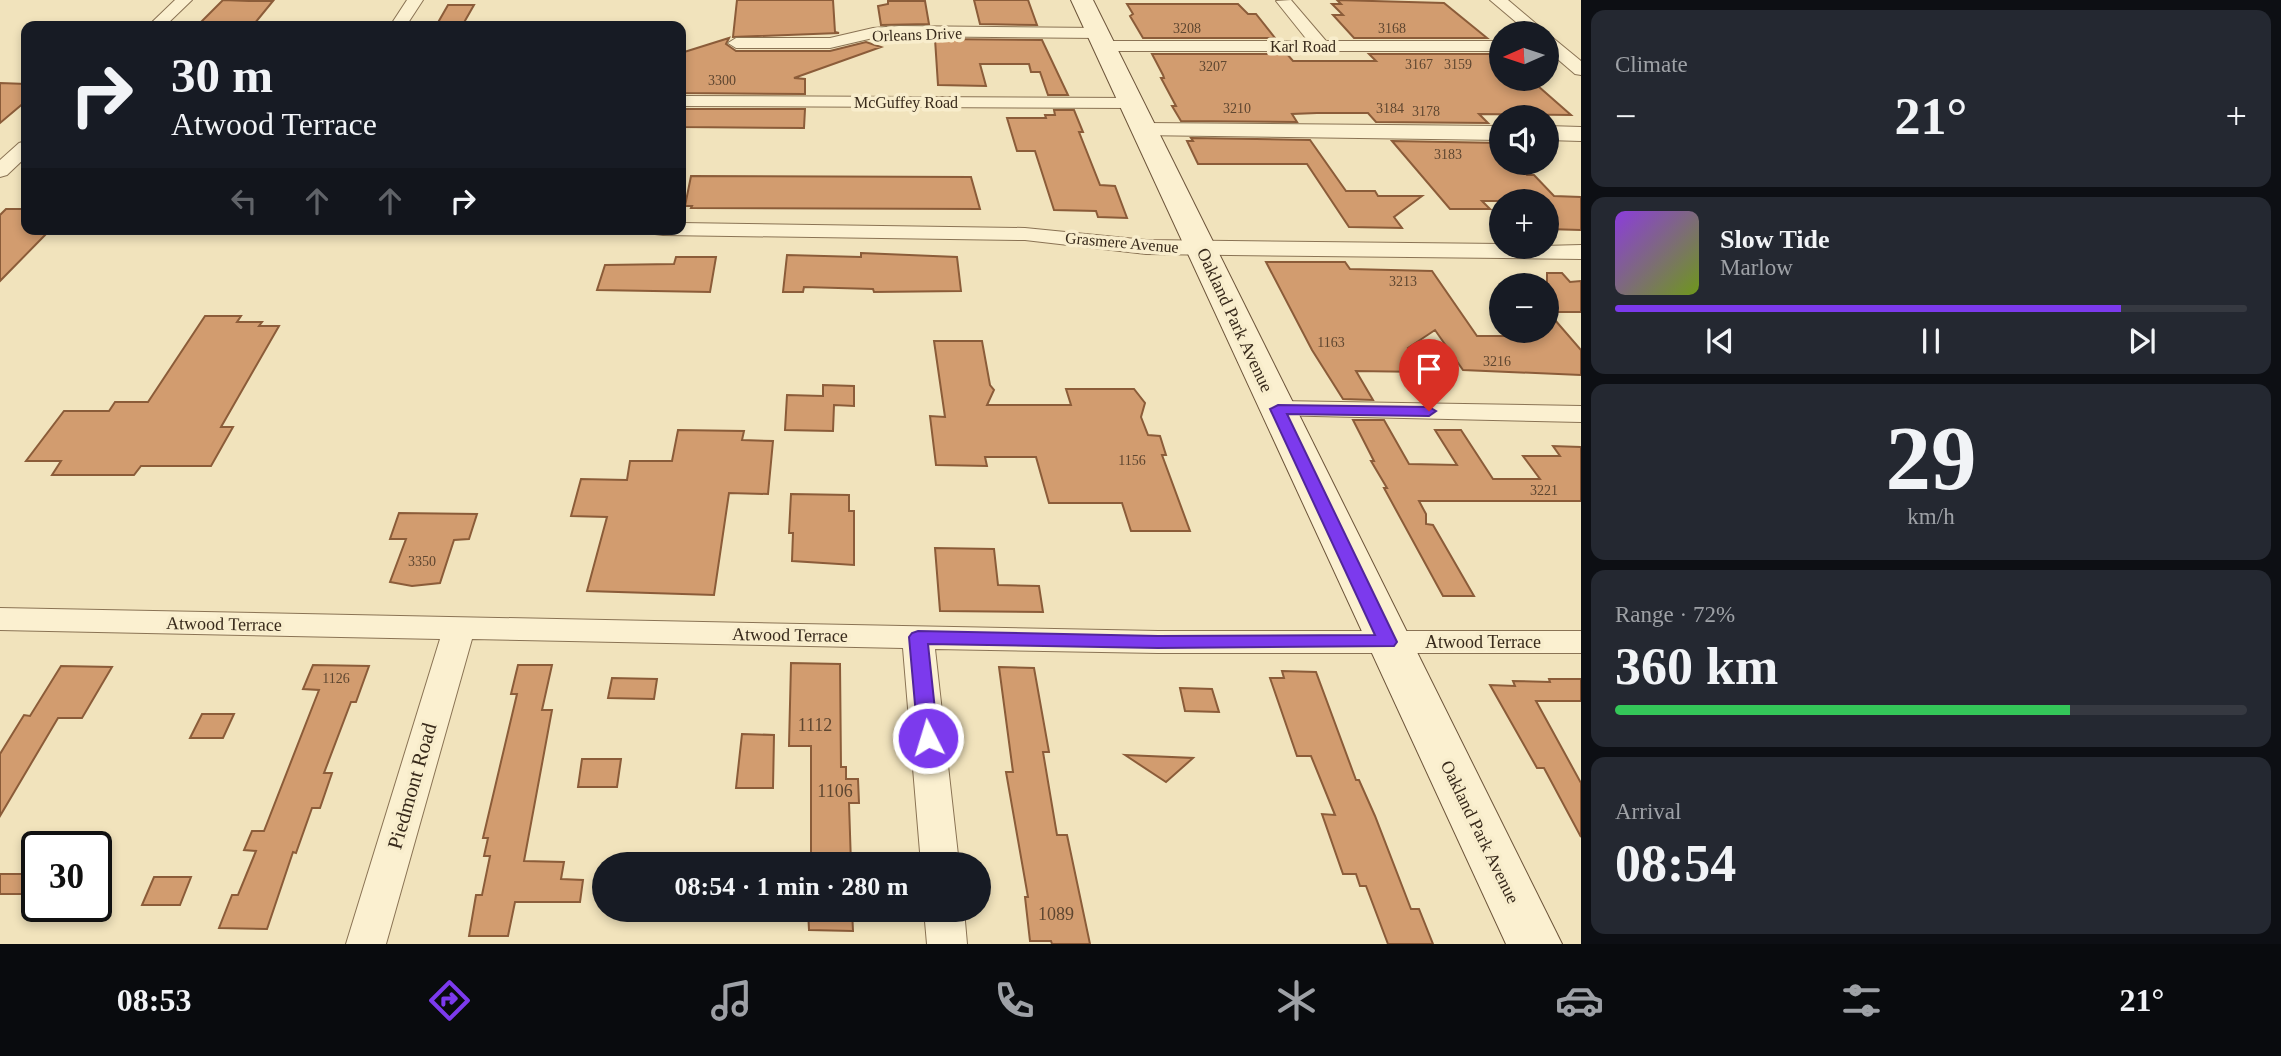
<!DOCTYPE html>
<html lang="en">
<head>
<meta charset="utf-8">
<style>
	:root { --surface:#171b24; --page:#242831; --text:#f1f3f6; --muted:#9ea1a6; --line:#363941; --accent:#7c3aed }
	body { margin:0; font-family:Georgia,serif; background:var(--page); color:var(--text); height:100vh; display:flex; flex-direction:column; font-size:26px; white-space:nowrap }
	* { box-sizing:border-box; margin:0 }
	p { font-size:23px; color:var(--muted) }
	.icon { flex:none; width:38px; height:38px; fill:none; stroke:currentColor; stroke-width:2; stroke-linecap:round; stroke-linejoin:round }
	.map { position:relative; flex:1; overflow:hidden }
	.drawer { display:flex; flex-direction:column; gap:10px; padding:10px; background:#0d0f14; width:700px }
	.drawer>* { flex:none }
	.top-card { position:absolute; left:21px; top:21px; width:665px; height:214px; border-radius:14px; box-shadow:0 4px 10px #0003; background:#171b24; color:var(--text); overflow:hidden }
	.needle { width:46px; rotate:267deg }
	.fabs { position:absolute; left:1489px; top:21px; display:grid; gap:14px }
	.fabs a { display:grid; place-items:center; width:70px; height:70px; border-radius:50%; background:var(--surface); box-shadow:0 4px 10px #0003; font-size:35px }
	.speed { position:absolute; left:21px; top:831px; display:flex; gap:14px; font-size:35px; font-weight:700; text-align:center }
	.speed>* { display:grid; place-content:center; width:91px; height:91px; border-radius:50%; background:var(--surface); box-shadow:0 4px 10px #0003; line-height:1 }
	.speed .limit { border:4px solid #111; border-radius:10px; background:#fff; color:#111 }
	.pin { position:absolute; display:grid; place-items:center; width:60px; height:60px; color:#fff; margin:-72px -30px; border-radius:50% 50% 50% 0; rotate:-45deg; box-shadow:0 0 7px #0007 }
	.pin .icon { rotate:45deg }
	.me { position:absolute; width:77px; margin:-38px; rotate:355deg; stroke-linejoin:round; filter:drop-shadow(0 0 5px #0008) }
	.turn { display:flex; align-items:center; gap:24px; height:147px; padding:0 35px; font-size:32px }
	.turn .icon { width:91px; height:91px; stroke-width:2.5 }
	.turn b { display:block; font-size:49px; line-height:60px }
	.lanes { display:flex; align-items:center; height:66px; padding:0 35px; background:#0003; justify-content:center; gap:35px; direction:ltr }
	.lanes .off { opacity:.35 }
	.big { font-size:52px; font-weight:600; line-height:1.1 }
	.drawer .tile { flex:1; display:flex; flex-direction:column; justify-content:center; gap:10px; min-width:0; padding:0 24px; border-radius:14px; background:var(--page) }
	.drawer .dial { align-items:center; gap:0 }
	.dial b { font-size:91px; line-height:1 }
	.song { display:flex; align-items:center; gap:21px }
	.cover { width:84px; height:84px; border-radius:10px; background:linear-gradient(135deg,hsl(270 70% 55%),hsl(80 70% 35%)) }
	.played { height:7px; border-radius:4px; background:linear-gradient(90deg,var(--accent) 80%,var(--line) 80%) }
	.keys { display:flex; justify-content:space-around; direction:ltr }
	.heat { display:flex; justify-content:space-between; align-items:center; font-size:38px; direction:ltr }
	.charge { height:10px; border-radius:5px; background:linear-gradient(90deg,#34c759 72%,var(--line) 0) }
	.trip { position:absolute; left:592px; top:852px; width:399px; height:70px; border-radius:35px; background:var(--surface); box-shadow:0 4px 10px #0003; font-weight:600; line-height:70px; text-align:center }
	.tab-bar { display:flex; height:112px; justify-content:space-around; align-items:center; background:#090b0e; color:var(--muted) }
	.tab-bar .icon { width:49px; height:49px }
	.tab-bar .on { color:var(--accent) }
	.tab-bar b { font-size:32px; color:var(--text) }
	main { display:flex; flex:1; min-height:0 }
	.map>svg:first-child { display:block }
	.building { fill:#d29c6f; stroke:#8b5c39; stroke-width:2 }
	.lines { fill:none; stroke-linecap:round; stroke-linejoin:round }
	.minor-casing { stroke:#8a7354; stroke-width:2 }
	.tertiary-casing { stroke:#8a7354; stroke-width:2 }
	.secondary-casing { stroke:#6b5338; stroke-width:2 }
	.minor { fill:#fbf0d0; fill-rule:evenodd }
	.tertiary { fill:#fbf0d0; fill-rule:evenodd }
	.secondary { fill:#fbf0d0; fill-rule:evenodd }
	.route { fill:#7c3aed; stroke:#51269a; stroke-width:2 }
	.labels { text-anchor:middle; stroke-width:7; stroke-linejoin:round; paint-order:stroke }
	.number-label { font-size:14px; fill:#5e4630 }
	.far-street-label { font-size:16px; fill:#382a1b; stroke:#f8edcc }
	.street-label { font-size:18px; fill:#382a1b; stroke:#f8edcc }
	.near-number-label { font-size:18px; fill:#5e4630 }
	.near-street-label { font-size:21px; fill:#382a1b; stroke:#f8edcc }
</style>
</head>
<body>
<main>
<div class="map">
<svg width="1581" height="944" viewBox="0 0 1581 944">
	<rect width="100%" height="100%" fill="#f1e3bc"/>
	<path class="building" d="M 223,0 L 249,1 L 273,1 L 255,23 L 200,23 Z
		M 737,0 L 833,0 L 835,32 L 839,33 L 733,37 Z
		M 974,0 L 1028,0 L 1037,25 L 980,24 Z
		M 1337,0 L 1444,3 L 1487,38 L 1354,38 L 1333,15 L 1343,15 L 1332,4 L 1341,4 Z
		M 888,1 L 925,1 L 929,24 L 881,25 L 878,6 L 888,4 Z
		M 1127,4 L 1238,4 L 1248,14 L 1256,14 L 1275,38 L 1143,38 L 1130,16 L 1133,14 Z
		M 448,5 L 474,5 L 462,26 L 436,26 Z
		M 729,38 L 726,44 L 736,51 L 830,51 L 866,42 L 881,47 L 794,78 L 805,79 L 805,94 L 681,93 L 681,53 Z
		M 935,39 L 1042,40 L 1068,95 L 1048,95 L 1040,72 L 1031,72 L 1029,64 L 980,64 L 986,86 L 938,85 Z
		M 1152,54 L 1287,54 L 1293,61 L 1376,61 L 1369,54 L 1502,54 L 1502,79 L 1530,79 L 1571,115 L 1479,114 L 1488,123 L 1376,122 L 1368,113 L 1317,113 L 1292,114 L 1297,122 L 1181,121 L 1172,106 L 1176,106 L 1161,78 L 1164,78 L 1163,75 Z
		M 0,83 L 26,84 L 26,101 L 0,123 Z
		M 681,109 L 805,109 L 804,128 L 681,127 Z
		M 1054,110 L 1074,110 L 1083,132 L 1079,132 L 1100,185 L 1115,186 L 1127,218 L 1098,217 L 1096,211 L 1054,210 L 1035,151 L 1017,151 L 1007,118 L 1046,118 L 1045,115 L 1055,115 Z
		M 1191,138 L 1310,140 L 1346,191 L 1375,191 L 1378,196 L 1422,196 L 1394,217 L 1402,228 L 1349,227 L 1307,164 L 1198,164 L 1187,141 L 1193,141 Z
		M 1392,141 L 1502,143 L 1502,163 L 1515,163 L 1527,175 L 1534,175 L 1554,196 L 1581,197 L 1581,230 L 1547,229 L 1547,201 L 1482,201 L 1490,209 L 1450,209 Z
		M 691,176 L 971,177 L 980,209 L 691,208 L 692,206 L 685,206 Z
		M 6,209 L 26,209 L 26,229 L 51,229 L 0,281 L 0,215 Z
		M 861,253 L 957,257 L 961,291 L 874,292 L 873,289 L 804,287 L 803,292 L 783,292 L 787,255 L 861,257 Z
		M 676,257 L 716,257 L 710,292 L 597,290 L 605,265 L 674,264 Z
		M 1266,262 L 1345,262 L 1350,269 L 1432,271 L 1477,336 L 1527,336 L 1523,331 L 1547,331 L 1547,273 L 1562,273 L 1570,282 L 1581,281 L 1581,312 L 1548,312 L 1581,350 L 1581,375 L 1463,370 L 1435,330 L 1408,348 L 1423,372 L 1356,371 L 1373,400 L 1343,399 L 1312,350 Z
		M 205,316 L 241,316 L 237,322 L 262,322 L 259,326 L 279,326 L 221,427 L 233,427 L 211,466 L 141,466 L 134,475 L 52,475 L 61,461 L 26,461 L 64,411 L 109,411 L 115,402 L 148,402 Z
		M 934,341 L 982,341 L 990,385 L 994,390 L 987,405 L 1071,405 L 1066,389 L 1134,389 L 1145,403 L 1141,417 L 1148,435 L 1160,436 L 1166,455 L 1162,455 L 1190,531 L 1131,531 L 1122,503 L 1049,503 L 1036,457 L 985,457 L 987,466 L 936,465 L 930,416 L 945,417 Z
		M 823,385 L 854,386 L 854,406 L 834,405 L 833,431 L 785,430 L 787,395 L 823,396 Z
		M 1353,420 L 1384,420 L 1409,464 L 1457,465 L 1435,430 L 1461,430 L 1493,479 L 1540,479 L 1523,456 L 1560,456 L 1553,446 L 1581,447 L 1581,501 L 1419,501 L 1426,514 L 1426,524 L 1433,525 L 1474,596 L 1443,596 L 1384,488 L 1387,488 L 1371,461 L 1374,461 Z
		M 678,430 L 744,431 L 742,440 L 773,441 L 768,494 L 729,493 L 714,595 L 587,591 L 607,517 L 571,516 L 581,479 L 627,480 L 630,461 L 672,461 Z
		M 791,494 L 849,495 L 849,511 L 854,511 L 854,565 L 792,561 L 793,533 L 789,533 Z
		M 399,513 L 477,514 L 469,539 L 454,540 L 440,583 L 412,586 L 390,582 L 406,539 L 390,539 Z
		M 935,548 L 994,549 L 998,585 L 1039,586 L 1043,612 L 940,611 Z
		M 791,663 L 840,664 L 841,767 L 846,767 L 846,779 L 858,779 L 859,803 L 849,803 L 851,864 L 811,864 L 811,746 L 789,746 Z
		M 313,665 L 369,666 L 356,702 L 351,702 L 324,773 L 332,773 L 320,808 L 312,808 L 296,853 L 293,852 L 267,929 L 219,928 L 232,895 L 238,895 L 256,851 L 244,850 L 252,831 L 264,831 L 319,690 L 303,689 Z
		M 518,665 L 552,665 L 542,710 L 552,710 L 524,861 L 564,862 L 561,879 L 583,880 L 580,902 L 515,902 L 508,936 L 469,936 L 476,895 L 482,895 L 490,856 L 484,856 L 488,838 L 483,838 L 517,694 L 511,694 Z
		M 61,666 L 112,667 L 82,718 L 58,718 L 0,816 L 0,754 L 24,715 L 30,716 Z
		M 999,667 L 1034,668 L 1049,752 L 1043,752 L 1057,835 L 1067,835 L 1090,944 L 1052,944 L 1051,941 L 1030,941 L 1025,897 L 1028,897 L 1006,772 L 1013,772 Z
		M 1282,671 L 1316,672 L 1356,780 L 1359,780 L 1375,816 L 1411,909 L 1419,909 L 1433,944 L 1388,944 L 1366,886 L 1360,886 L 1356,874 L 1343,874 L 1322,814 L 1335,815 L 1311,756 L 1297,756 L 1270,678 L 1284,678 Z
		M 612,678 L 657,679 L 654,699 L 608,698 Z
		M 1549,679 L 1581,679 L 1581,701 L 1536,701 L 1581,783 L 1581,837 L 1544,768 L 1537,768 L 1490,685 L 1515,686 L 1513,681 L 1550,682 Z
		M 1180,688 L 1212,689 L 1219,712 L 1185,711 Z
		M 202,714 L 234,714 L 223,738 L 190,738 Z
		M 742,734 L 774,735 L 773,788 L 736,788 Z
		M 1125,755 L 1193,758 L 1166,782 Z
		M 582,759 L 621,759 L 617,787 L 578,787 Z
		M 0,874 L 35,874 L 25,894 L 0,894 Z
		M 154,877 L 191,877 L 180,905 L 142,905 Z
		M 808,910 L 852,910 L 853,931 L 809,930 Z"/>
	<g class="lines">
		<defs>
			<path id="minor" d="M 175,0 L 192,0 L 165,26 L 148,26 Z
				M 407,0 L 423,0 L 406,26 L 390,26 Z
				M 1291,0 L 1326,41 L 1502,41 L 1502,51 L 1105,51 L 1097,46 L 1105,41 L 1308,41 L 1276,1 Z
				M 1490,0 L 1508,0 L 1547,33 L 1529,33 Z
				M 899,26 L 1099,28 L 1107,33 L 1099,38 L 899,36 L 873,38 L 830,48 L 736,48 L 728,43 L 736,38 L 830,38 L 873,28 Z
				M 1547,36 L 1553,38 L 1581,61 L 1581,75 L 1575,74 L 1547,50 Z
				M 681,96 L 1131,98 L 1140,103 L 1131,108 L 681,106 Z
				M 26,141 L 26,157 L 7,175 L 0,177 L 0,160 L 19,143 Z
				M 681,223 L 1025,228 L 1146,240 L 1502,244 L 1502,247 L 1581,245 L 1581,259 L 1146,254 L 1025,240 L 663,235 L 655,234 L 652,229 L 681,229 Z
				M 1278,401 L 1581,406 L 1581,422 L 1269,415 L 1265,409 L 1269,403 Z
				M 0,608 L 1158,631 L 1581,631 L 1581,653 L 1158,653 L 935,649 L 959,864 L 921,864 L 903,648 L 472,639 L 386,944 L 346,944 L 440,639 L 0,630 Z
				M 924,910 L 964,910 L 967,944 L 927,944 Z"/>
			<path id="tertiary" d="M 1145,123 L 1502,126 L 1502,140 L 1137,135 L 1133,130 L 1137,125 Z
				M 1547,126 L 1581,127 L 1581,141 L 1547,140 Z"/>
			<path id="secondary" d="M 1071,0 L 1093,0 L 1562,944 L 1506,944 Z"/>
		</defs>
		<use href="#minor" class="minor-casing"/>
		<use href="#tertiary" class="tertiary-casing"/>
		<use href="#secondary" class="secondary-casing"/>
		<use href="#minor" class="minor"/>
		<use href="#tertiary" class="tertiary"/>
		<use href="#secondary" class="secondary"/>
	</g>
	<path class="route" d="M 1278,405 L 1429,407 L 1436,411 L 1429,416 L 1287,414 L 1397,642 L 1394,646 L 1158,648 L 928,644 L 938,738 L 935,743 L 928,746 L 921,743 L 918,738 L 909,637 L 912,633 L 918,631 L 1158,636 L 1375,635 L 1270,409 Z"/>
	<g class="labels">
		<g class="number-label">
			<text x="1187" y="33">3208</text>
			<text x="1392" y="33">3168</text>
			<text x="1419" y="69">3167</text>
			<text x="1458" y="69">3159</text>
			<text x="1213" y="71">3207</text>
			<text x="722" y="85">3300</text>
			<text x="1237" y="113">3210</text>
			<text x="1390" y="113">3184</text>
			<text x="1426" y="116">3178</text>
			<text x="1448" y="159">3183</text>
			<text x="1403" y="286">3213</text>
			<text x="1331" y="347">1163</text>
			<text x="1497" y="366">3216</text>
			<text x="1132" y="465">1156</text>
			<text x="1544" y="495">3221</text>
			<text x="422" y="566">3350</text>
			<text x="336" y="683">1126</text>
		</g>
		<g class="far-street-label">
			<text transform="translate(917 34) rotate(-2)" y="6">Orleans Drive</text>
			<text x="1303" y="52">Karl Road</text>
			<text x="906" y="108">McGuffey Road</text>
			<text transform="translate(1122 242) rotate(5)" y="6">Grasmere Avenue</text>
		</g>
		<g class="street-label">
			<text transform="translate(1235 320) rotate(65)" y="6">Oakland Park Avenue</text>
			<text transform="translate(224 624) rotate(1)" y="6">Atwood Terrace</text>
			<text transform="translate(790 635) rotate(1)" y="6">Atwood Terrace</text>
			<text x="1483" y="648">Atwood Terrace</text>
			<text transform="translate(1480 832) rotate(64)" y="6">Oakland Park Avenue</text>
		</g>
		<g class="near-number-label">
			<text x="815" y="731">1112</text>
			<text x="835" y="797">1106</text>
			<text x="1056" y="920">1089</text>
		</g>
		<g class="near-street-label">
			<text transform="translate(412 786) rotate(-74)" y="7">Piedmont Road</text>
		</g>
	</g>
</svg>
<div class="fabs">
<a><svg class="needle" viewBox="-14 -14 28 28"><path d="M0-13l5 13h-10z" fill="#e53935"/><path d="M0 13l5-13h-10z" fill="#9ea1a6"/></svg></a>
<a><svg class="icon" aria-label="sound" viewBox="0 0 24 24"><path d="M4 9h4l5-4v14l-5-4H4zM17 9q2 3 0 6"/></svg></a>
<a>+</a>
<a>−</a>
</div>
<div class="speed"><div class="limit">30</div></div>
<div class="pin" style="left:1429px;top:411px;background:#d93025"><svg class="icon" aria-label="arrive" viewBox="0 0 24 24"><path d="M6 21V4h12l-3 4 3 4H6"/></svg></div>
<svg class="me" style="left:928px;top:738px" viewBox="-20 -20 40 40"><circle r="17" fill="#7c3aed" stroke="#fff" stroke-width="3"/><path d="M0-11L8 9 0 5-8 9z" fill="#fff"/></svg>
<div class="trip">08:54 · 1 min · 280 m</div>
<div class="top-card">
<div class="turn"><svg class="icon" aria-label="right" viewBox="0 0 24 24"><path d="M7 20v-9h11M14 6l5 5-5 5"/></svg><div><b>30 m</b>Atwood Terrace</div></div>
<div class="lanes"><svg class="icon off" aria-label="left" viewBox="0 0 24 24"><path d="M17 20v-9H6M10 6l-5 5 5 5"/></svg><svg class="icon off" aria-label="ahead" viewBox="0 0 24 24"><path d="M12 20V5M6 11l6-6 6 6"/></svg><svg class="icon off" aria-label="ahead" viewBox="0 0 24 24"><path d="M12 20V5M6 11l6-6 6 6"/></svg><svg class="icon" aria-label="right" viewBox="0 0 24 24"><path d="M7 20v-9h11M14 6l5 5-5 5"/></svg></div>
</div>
</div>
<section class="drawer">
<div class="tile"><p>Climate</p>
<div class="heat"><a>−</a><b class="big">21°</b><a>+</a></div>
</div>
<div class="tile">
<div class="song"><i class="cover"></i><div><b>Slow Tide</b><p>Marlow</p></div></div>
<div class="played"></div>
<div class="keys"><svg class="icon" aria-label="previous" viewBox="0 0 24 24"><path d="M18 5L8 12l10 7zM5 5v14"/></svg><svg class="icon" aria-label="pause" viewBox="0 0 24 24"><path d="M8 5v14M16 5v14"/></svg><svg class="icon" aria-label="next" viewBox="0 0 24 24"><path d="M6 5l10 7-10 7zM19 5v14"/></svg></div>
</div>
<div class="tile dial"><b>29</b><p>km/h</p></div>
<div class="tile"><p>Range · 72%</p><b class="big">360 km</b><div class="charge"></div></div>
<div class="tile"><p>Arrival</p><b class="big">08:54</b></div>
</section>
</main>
<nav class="tab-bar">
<b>08:53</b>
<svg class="icon on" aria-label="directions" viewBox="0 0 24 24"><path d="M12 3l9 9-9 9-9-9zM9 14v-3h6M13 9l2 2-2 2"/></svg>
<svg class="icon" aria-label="music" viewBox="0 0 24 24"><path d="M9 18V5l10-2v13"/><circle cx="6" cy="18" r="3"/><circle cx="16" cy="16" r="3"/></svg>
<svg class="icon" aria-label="phone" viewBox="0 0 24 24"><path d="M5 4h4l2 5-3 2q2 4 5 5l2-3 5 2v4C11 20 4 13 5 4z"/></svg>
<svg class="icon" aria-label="climate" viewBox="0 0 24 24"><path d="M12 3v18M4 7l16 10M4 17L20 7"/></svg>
<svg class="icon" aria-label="car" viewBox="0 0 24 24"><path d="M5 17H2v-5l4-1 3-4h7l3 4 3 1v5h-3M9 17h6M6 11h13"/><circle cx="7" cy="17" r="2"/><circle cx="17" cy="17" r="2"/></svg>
<svg class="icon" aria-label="filters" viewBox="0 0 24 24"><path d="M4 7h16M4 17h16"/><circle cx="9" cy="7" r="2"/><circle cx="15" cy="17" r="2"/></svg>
<b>21°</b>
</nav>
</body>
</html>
